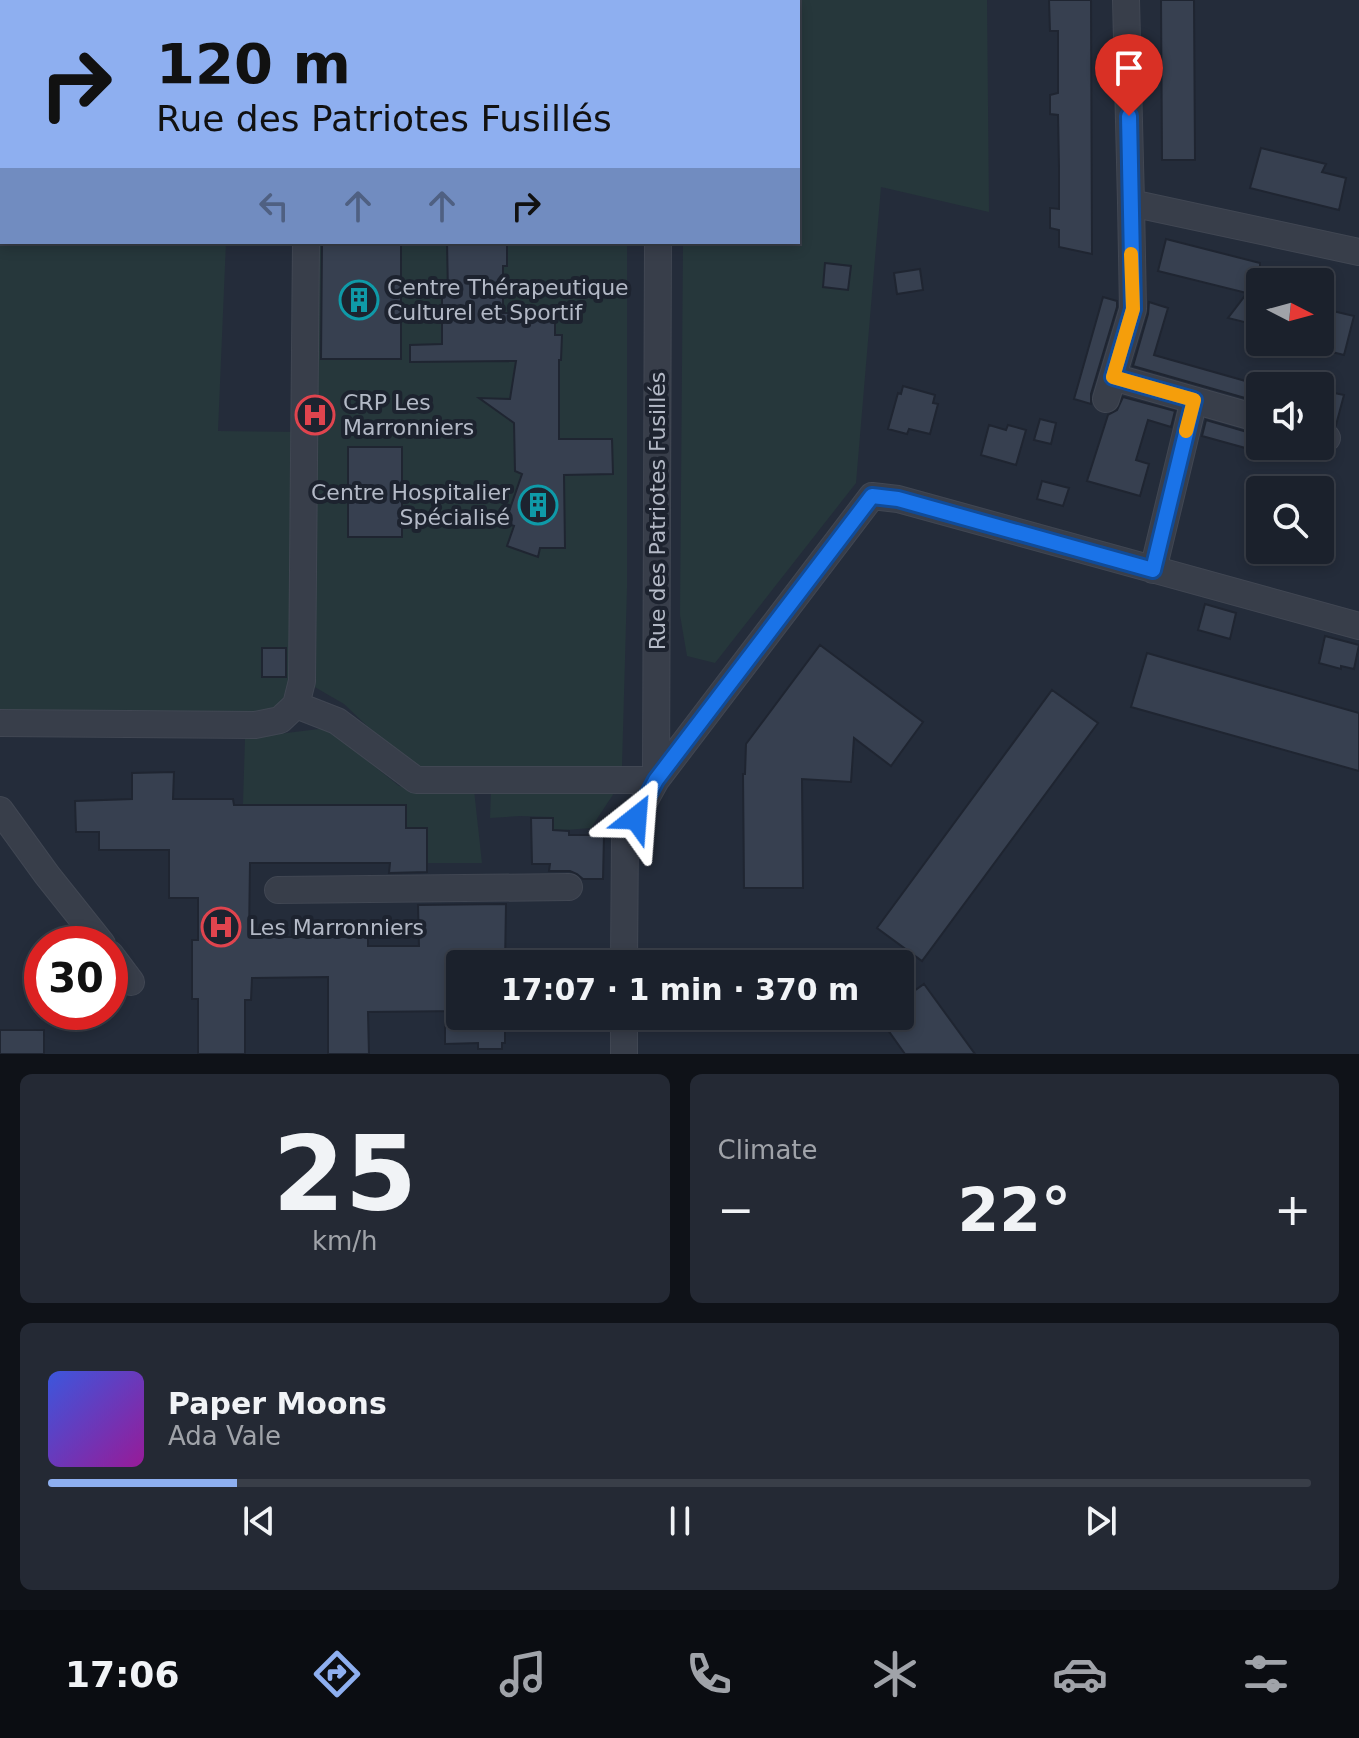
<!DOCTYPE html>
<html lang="en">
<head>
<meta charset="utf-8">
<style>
	:root { --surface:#1b212c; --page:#242934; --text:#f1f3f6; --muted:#a0a3a9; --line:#393e48; --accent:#8eaff0 }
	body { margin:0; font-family:"DejaVu Sans",sans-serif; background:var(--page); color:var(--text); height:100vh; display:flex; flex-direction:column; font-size:30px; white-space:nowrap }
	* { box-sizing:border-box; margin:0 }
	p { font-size:26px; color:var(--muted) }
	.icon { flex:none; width:44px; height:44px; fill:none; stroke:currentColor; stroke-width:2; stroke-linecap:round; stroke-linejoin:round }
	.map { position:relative; height:1054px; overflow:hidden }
	.panel { display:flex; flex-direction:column; gap:20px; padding:20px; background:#0f1218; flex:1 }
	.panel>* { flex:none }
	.banner { position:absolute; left:0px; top:0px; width:800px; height:244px; box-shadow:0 4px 12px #0003,0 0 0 2px var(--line); background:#8eaff0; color:#111; overflow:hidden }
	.needle { width:52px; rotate:96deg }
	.buttons { position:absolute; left:1246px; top:268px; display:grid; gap:16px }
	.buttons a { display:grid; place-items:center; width:88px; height:88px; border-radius:8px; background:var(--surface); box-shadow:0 4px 12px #0003,0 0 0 2px var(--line); font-size:40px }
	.speed { position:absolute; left:24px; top:926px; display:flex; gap:16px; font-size:40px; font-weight:700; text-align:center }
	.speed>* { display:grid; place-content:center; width:104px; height:104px; border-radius:50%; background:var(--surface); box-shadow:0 4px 12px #0003,0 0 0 2px var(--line); line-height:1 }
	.speed .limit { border:12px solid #d22; background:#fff; color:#111 }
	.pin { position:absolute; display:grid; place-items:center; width:68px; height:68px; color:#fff; margin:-82px -34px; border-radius:50% 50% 50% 0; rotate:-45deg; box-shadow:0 0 8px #0007 }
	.pin .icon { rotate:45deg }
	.me { position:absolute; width:88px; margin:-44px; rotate:28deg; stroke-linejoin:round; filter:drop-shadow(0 0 6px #0008) }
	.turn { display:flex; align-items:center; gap:28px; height:168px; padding:0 24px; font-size:36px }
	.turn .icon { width:104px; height:104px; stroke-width:2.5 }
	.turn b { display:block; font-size:56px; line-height:68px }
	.lanes { display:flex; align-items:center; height:76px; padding:0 24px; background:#0003; justify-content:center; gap:40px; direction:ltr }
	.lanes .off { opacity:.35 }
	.big { font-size:60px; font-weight:600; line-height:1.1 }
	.panel .card { flex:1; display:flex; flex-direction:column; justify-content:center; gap:12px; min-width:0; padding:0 28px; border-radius:12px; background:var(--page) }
	.panel .dial { align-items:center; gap:0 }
	.dial b { font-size:104px; line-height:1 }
	.song { display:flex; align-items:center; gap:24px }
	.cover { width:96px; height:96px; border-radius:12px; background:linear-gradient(135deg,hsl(230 70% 55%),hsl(300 70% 35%)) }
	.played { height:8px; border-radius:4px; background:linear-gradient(90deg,var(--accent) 15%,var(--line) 15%) }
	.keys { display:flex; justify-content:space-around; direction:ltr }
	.heat { display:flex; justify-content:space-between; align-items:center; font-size:44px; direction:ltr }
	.panel .tiles { flex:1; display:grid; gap:20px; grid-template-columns:1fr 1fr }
	.card:last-child { grid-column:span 2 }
	.trip { position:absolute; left:446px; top:950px; width:468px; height:80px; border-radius:8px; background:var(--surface); box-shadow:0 4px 12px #0003,0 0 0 2px var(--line); font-weight:600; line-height:80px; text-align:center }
	.tabs { display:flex; height:128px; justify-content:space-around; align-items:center; background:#0b0d12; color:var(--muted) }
	.tabs .icon { width:56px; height:56px }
	.tabs .current { color:var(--accent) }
	.tabs b { font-size:36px; color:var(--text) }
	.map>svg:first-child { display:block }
	.green { fill:#26373b }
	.building { fill:#374050; stroke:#1f2531; stroke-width:2 }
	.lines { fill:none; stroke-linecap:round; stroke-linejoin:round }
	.minor-casing { stroke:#414753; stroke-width:28 }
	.minor { stroke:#383e4a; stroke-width:26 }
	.route-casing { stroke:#114b97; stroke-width:20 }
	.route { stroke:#1a73e8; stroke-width:14 }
	.slow { stroke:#f59e0b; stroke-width:14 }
	.labels { text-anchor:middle; stroke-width:8; stroke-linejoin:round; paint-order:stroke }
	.poi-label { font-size:22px; fill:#b3b9c6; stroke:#1d232f; text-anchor:start }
	.street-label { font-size:22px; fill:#b3b9c6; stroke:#1d232f }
</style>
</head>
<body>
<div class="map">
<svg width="1359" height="1054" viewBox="0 0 1359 1054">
	<rect width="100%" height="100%" fill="#242c3a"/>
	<path class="green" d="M 685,0 L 987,0 L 989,212 L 881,187 L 856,483 L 715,663 L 687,656 L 680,615 L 683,242 L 798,242 L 798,2 L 685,2 Z
		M 0,147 L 2,147 L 2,242 L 226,242 L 218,431 L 304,432 L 302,681 L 280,720 L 0,723 Z
		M 313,242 L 627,242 L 627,588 L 622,766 L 427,767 L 407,764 L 344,704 L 313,686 Z
		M 327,728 L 399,786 L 474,790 L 482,863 L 428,863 L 428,829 L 402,828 L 404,806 L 243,804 L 245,738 Z
		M 616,790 L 591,828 L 553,831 L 553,817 L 520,816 L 490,818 L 491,791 Z"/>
	<path class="building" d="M 1049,0 L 1091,0 L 1092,254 L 1059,247 L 1059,230 L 1050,228 L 1050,208 L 1059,209 L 1059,167 L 1058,115 L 1050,114 L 1050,95 L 1058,93 L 1058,31 L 1050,31 Z
		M 1161,0 L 1194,0 L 1195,160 L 1162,160 Z
		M 1261,148 L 1326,164 L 1322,172 L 1346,178 L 1339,210 L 1250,188 Z
		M 1166,239 L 1260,263 L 1260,326 L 1228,318 L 1247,293 L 1158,271 Z
		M 322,242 L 401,242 L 401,359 L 321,359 Z
		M 447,242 L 507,242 L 507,266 L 503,266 L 503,313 L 555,313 L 555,335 L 562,335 L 561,360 L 559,360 L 559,439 L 612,439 L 613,474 L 564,475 L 565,548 L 540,548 L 538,557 L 507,546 L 514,526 L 505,523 L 522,474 L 515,471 L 514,423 L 479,398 L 510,399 L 516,361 L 410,362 L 410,345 L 442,344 L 442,294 L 448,294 Z
		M 825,263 L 851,266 L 848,290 L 823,287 Z
		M 920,269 L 923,290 L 897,294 L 894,273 Z
		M 1103,297 L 1117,301 L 1117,307 L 1091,394 L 1091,404 L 1074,399 Z
		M 1149,302 L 1168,308 L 1154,355 L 1249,382 L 1245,398 L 1133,366 L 1148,314 Z
		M 1320,308 L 1354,316 L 1344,355 L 1320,349 Z
		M 903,386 L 935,395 L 933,403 L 938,404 L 930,434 L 909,429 L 907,434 L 888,429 L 898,393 L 901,394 Z
		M 1320,390 L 1344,395 L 1336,425 L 1320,420 Z
		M 1123,397 L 1175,411 L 1171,427 L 1148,420 L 1136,460 L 1149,464 L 1140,496 L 1087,481 L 1108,415 L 1117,410 Z
		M 1040,419 L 1056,423 L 1051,444 L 1034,440 Z
		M 1206,420 L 1254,434 L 1249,449 L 1202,436 Z
		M 989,425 L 1006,430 L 1008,425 L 1026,430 L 1016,465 L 981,455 Z
		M 348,447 L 402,447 L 402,537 L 348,537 Z
		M 1042,481 L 1069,488 L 1063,506 L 1037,499 Z
		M 1205,604 L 1236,613 L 1230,639 L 1198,630 Z
		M 1325,636 L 1359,645 L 1354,669 L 1341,666 L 1341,669 L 1319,663 Z
		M 820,645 L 923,722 L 891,766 L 854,738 L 851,782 L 802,779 L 803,888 L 744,888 L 743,774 L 745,774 L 746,744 Z
		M 262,648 L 286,648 L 286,677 L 262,677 Z
		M 1147,653 L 1359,713 L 1359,771 L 1131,707 Z
		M 1052,690 L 1098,723 L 922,961 L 877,928 Z
		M 174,772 L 173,799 L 233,799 L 234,805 L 406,805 L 406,828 L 427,828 L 427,872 L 389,873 L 390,863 L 250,863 L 249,937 L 368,937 L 368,946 L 419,946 L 418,905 L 506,904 L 505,964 L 460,964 L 460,1011 L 368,1012 L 369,1054 L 328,1054 L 328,977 L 252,978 L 251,1000 L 245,1000 L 245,1054 L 198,1054 L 198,999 L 192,999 L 192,940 L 198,940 L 198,898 L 169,898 L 169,850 L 99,850 L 99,832 L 76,832 L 75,801 L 132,799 L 132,773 Z
		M 531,818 L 553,818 L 553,830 L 569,831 L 569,835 L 604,835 L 603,879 L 583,879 L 577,874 L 570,871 L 549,871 L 550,864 L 532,864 Z
		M 924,984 L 975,1054 L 905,1054 L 878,1016 L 900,1016 L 900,1001 Z
		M 445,1016 L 505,1016 L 505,1043 L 502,1043 L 502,1049 L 478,1049 L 478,1043 L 445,1044 Z
		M 0,1030 L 44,1030 L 44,1054 L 0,1054 Z"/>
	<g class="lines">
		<defs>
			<path id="minor" d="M 658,0 L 658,2
				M 1126,0 L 1131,203 L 1359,252
				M 0,108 L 2,108
				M 1113,377 L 1260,419
				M 1106,399 L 1133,309 L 1131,203
				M 1320,436 L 1327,438
				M 1153,570 L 1194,400
				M 296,705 L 302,681 L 306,242
				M 0,723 L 255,725 L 280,720 L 296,705 L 337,721 L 416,780 L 656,780 L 658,242
				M 0,810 L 47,875 L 102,944
				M 278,890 L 569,887
				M 110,954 L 131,982
				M 624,964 L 625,836 L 656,780 L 872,496 L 898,499 L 1359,626
				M 624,1016 L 624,1054"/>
		</defs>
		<use href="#minor" class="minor-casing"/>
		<use href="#minor" class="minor"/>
	</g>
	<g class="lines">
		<defs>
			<path id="route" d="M 636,818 L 656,780 L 872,496 L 898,499 L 1153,570 L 1194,400 L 1113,377 L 1133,309 L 1129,116"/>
		</defs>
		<use href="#route" class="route-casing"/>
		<use href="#route" class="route"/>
		<path class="slow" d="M 1131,254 L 1133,309 L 1113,377 L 1194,400 L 1186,431"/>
	</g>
	<defs>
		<symbol id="building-ring" viewBox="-11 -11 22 22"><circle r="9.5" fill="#1d232f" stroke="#0f9aa8" stroke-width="1.5"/><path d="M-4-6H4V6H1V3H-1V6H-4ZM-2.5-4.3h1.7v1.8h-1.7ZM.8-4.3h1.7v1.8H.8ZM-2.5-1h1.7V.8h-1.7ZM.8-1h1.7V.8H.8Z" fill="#0f9aa8"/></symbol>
		<symbol id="hospital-ring" viewBox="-11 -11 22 22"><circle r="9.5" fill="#1d232f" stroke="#e0444e" stroke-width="1.5"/><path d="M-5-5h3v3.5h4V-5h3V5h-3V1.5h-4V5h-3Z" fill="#e0444e"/></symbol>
	</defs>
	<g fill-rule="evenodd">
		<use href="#building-ring" x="337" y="278" width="44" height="44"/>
		<use href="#hospital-ring" x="293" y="393" width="44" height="44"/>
		<use href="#building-ring" x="516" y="483" width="44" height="44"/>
		<use href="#hospital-ring" x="199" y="905" width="44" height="44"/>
	</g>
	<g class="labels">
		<g class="poi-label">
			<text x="387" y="295">Centre Thérapeutique<tspan x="387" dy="25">Culturel et Sportif</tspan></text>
			<text x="343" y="410">CRP Les<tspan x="343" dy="25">Marronniers</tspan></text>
			<text x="510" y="500" text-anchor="end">Centre Hospitalier<tspan x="510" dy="25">Spécialisé</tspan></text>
			<text x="249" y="935">Les Marronniers</text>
		</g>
		<g class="street-label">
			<text transform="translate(657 511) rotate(-90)" y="8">Rue des Patriotes Fusillés</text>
		</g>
	</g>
</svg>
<div class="buttons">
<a><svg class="needle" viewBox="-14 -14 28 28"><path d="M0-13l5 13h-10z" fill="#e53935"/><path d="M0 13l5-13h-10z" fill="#a0a3a9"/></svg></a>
<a><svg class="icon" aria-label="sound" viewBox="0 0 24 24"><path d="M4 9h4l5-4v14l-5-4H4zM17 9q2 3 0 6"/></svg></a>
<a><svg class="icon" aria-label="search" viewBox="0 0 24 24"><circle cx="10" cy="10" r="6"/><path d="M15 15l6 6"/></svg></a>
</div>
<div class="speed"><div class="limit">30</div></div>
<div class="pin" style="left:1129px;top:116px;background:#d93025"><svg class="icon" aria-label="arrive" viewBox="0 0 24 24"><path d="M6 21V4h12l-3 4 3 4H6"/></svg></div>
<svg class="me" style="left:636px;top:818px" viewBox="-20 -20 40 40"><path d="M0-17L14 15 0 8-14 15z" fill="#1a73e8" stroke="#fff" stroke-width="4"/></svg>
<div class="trip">17:07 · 1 min · 370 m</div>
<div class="banner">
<div class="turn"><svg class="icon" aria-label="right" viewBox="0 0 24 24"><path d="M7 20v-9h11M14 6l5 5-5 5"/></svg><div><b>120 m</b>Rue des Patriotes Fusillés</div></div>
<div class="lanes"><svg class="icon off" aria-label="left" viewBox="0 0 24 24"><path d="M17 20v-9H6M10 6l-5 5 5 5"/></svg><svg class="icon off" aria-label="ahead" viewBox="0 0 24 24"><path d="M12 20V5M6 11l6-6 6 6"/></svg><svg class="icon off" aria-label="ahead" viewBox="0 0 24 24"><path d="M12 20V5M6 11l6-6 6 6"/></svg><svg class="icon" aria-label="right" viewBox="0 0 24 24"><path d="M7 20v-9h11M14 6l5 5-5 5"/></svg></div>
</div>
</div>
<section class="panel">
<div class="tiles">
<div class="card dial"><b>25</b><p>km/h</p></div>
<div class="card"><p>Climate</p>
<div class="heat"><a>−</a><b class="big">22°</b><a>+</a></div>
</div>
<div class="card">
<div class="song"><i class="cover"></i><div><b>Paper Moons</b><p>Ada Vale</p></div></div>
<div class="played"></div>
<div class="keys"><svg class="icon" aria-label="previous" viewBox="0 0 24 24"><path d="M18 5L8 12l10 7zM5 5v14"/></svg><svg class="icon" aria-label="pause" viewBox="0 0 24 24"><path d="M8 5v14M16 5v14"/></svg><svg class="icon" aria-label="next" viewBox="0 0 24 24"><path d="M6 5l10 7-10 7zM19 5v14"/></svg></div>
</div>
</div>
</section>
<nav class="tabs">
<b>17:06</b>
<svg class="icon current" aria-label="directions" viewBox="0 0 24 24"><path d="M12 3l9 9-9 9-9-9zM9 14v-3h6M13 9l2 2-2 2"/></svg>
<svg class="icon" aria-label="music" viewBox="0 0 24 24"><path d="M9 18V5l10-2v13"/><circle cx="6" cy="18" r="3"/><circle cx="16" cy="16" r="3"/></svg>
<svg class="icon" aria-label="phone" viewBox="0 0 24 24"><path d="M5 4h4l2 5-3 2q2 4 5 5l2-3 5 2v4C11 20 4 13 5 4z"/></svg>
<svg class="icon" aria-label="climate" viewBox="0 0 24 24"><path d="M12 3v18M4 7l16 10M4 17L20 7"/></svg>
<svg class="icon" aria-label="car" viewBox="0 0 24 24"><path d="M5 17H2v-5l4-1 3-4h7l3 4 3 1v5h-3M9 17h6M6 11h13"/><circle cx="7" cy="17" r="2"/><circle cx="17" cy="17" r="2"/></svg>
<svg class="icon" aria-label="filters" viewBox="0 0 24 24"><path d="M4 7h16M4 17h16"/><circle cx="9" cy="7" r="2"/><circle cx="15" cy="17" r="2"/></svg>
</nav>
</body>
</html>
